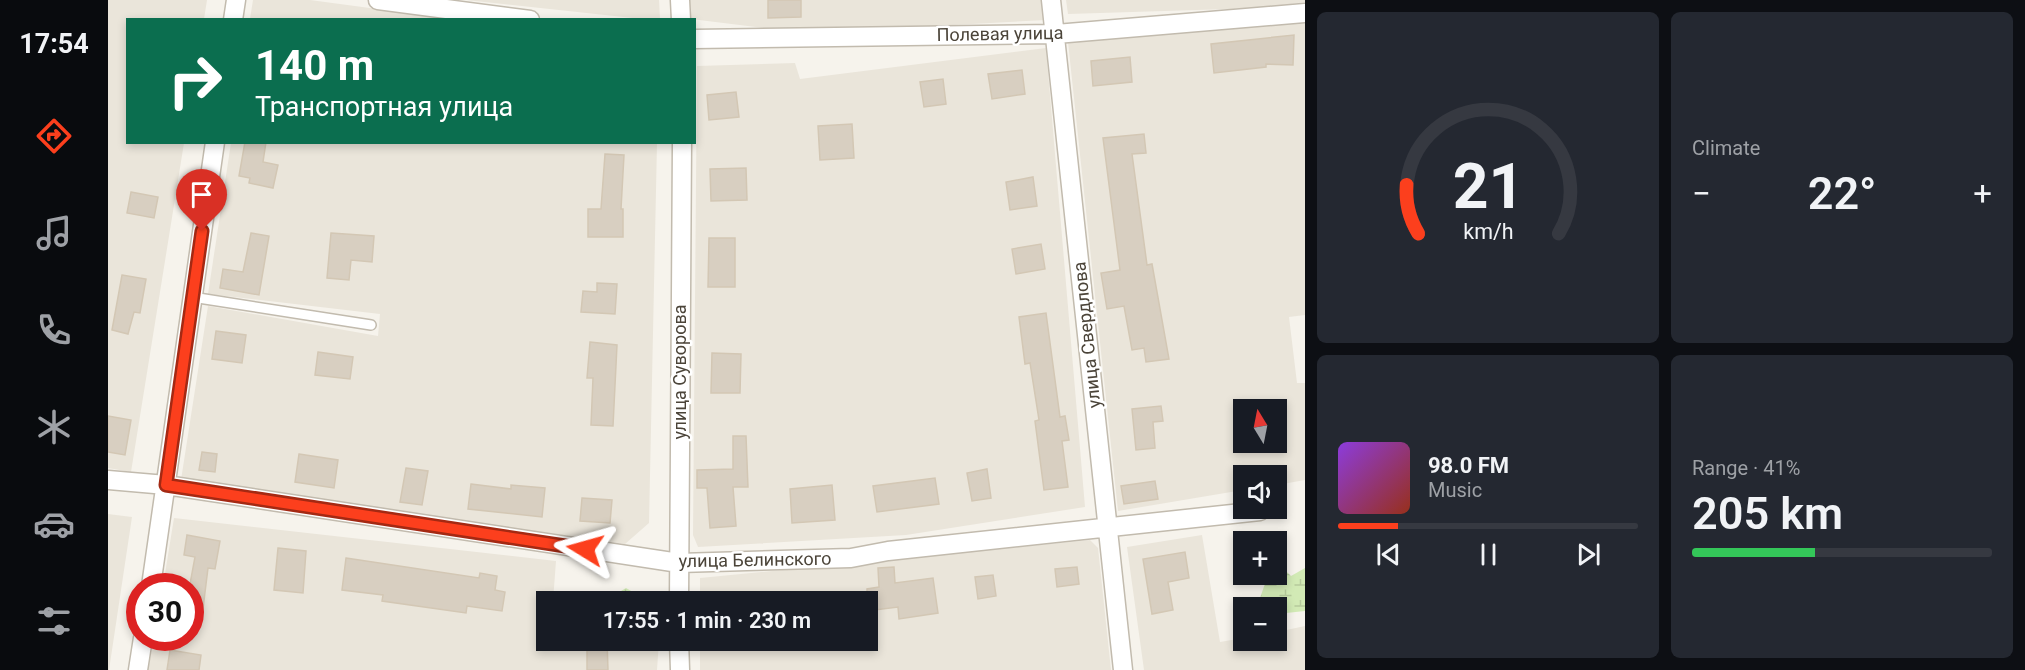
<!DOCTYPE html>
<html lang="en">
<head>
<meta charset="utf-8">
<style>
	:root { --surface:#171b24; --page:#242831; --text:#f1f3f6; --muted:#9ea1a6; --line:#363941; --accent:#fc3f1d }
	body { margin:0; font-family:Roboto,sans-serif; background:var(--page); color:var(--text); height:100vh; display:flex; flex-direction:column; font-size:22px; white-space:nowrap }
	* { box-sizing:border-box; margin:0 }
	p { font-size:20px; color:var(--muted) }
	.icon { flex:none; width:33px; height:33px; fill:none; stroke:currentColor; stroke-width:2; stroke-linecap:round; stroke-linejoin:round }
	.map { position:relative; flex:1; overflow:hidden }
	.sheet { display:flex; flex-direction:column; gap:12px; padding:12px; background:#0d0f14; width:720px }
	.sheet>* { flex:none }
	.hud { position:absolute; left:18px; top:18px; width:570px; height:126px; border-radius:0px; box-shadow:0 3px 9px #0003; background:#0b6e4f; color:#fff; overflow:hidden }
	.needle { width:39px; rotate:350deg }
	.buttons { position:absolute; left:1125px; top:399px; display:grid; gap:12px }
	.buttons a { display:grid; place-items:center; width:54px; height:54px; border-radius:0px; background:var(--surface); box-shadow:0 3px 9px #0003; font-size:30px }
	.speed { position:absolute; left:18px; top:573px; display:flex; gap:12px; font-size:30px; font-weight:700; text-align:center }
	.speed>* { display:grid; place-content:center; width:78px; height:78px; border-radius:50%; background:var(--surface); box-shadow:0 3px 9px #0003; line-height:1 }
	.speed .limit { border:9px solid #d22; background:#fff; color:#111 }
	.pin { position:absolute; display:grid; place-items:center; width:51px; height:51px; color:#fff; margin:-62px -26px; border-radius:50% 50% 50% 0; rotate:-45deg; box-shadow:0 0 6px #0007 }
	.pin .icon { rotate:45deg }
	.me { position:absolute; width:66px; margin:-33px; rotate:278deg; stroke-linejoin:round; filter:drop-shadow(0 0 4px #0008) }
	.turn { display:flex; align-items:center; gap:21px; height:126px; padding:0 30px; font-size:27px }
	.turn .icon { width:78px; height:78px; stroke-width:2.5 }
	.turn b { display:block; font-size:42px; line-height:51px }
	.big { font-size:45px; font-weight:600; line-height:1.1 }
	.sheet .tile { flex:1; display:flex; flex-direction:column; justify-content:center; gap:9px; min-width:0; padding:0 21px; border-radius:9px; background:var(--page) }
	.sheet .dial { align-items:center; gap:0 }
	.dial svg { height:156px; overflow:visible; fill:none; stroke:var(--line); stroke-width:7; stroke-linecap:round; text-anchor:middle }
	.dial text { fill:var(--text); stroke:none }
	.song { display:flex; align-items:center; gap:18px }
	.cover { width:72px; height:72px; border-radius:9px; background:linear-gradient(135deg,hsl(270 70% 55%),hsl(10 70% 35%)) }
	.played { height:6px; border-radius:3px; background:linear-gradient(90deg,var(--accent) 20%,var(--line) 20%) }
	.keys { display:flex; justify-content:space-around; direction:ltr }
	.heat { display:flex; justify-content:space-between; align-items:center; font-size:33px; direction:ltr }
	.charge { height:9px; border-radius:4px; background:linear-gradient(90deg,#34c759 41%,var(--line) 0) }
	.sheet .tiles { flex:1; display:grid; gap:12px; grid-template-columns:repeat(2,1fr) }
	.trip { position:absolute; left:428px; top:591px; width:342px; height:60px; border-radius:0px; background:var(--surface); box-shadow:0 3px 9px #0003; font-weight:600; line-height:60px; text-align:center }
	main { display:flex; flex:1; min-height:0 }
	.menu { display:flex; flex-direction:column; width:108px; justify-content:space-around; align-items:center; background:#090b0e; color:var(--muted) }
	.menu .icon { width:42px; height:42px }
	.menu .selected { color:var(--accent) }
	.menu b { font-size:27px; color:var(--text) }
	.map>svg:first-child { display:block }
	.residential { fill:#eae5da; fill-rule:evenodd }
	.wetland { fill:url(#wetland-marsh) }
	.building { fill:#d8cfc1; stroke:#d3c7b4; stroke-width:1.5 }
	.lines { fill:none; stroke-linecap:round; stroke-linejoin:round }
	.service-casing { stroke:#c2bbae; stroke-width:12 }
	.minor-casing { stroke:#c2bbae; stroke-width:21 }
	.service { stroke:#fff; stroke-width:9 }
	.minor { stroke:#fff; stroke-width:18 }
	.route-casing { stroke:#a42913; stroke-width:15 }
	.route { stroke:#fc3f1d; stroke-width:10 }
	.labels { text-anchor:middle; stroke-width:5; stroke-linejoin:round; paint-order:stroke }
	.street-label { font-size:18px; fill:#4b4439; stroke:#fff }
</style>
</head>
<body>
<main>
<nav class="menu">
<b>17:54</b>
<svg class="icon selected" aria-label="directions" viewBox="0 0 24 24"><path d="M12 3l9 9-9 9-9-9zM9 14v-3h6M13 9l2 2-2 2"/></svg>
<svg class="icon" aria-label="music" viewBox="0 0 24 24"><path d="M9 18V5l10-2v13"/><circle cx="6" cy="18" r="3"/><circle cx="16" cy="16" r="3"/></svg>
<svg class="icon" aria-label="phone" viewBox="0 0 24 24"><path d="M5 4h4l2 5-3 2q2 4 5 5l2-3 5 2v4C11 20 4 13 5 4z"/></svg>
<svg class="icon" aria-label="climate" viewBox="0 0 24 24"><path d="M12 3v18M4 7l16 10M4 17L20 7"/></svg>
<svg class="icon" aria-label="car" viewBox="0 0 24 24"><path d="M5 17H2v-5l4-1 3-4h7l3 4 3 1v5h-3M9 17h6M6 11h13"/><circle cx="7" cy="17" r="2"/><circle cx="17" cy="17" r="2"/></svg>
<svg class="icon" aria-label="filters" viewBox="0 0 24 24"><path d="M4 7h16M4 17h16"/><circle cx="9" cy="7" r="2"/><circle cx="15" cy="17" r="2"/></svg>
</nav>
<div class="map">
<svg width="1197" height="670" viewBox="0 0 1197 670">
	<defs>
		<pattern id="wetland-marsh" width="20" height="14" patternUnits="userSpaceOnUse" patternTransform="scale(1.5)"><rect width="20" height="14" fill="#d2eab5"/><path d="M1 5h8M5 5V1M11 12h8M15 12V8" fill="none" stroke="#b6ca9c"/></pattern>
	</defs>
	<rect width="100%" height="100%" fill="#f6f3ec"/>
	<path class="residential" d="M 0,0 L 99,0 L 96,19 L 20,20 L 20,142 L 76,143 L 23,472 L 0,468 Z
		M 145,0 L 202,0 L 344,19 L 142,19 Z
		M 358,0 L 551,0 L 552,19 L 534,19 Z
		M 582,0 L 935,0 L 938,20 L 696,33 L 583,19 Z
		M 958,0 L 1197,0 L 1197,2 L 1153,8 L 960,14 Z
		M 1197,23 L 1197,315 L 1181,317 L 1189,383 L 1197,383 L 1197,480 L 1169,485 L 1168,476 L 1136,476 L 1135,490 L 1010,511 L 960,42 ZM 1136,410 L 1168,410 L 1168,442 L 1136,442 Z
		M 938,48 L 977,507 L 798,535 L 590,547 L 585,535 L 589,66 L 687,63 L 692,79 Z
		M 123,143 L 549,143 L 541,523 L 517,544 L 73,480 L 100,306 L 270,336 L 272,314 L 100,294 Z
		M 0,514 L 24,517 L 1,670 L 0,670 Z
		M 66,518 L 448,561 L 445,601 L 438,602 L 438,640 L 551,641 L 549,670 L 40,670 L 46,638 L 82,638 L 82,586 L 55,586 Z
		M 1094,535 L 1112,642 L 1135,638 L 1136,640 L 1168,640 L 1169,632 L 1197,626 L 1197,670 L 1036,670 L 1019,547 Z
		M 982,540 L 990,548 L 1003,670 L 592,670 L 592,641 L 759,640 L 759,602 L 592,601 L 592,578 Z"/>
	<path class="wetland" d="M 1197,568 L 1197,611 L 1169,614 L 1168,608 L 1154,607 L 1152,598 L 1160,575 L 1177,570 L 1183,576 Z
		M 518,588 L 540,601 L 503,601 L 508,594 Z"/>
	<path class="building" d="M 660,0 L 693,0 L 693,17 L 660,18 Z
		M 1186,35 L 1185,65 L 1158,64 L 1158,67 L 1106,73 L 1103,44 Z
		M 1022,57 L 1024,82 L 985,86 L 983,61 Z
		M 914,70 L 917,94 L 884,99 L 880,74 Z
		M 835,79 L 838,104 L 816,107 L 812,82 Z
		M 628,92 L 631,117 L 601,120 L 599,95 Z
		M 744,124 L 746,158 L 712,160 L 710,126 Z
		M 1036,134 L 1038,153 L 1024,154 L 1039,265 L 1044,264 L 1061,359 L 1038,362 L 1036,348 L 1024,350 L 1016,306 L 999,309 L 993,273 L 1012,270 L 995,138 Z
		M 137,142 L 158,142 L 155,162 L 170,165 L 165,188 L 141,183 L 142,178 L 131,176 Z
		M 497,154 L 516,155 L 513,209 L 515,209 L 515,237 L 480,237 L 480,209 L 493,209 Z
		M 638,168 L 639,200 L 603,201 L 602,169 Z
		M 925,177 L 929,206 L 902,210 L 898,182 Z
		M 23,192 L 50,197 L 46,218 L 19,213 Z
		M 143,233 L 161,236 L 151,295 L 112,288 L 115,269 L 135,272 Z
		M 223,233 L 266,236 L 264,262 L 243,260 L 241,280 L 219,278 Z
		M 601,238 L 627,238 L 627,287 L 600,287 Z
		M 933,244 L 937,269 L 908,274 L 904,249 Z
		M 14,275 L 38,279 L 32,313 L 26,312 L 20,334 L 4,330 Z
		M 489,283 L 509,284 L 507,314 L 473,312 L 475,291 L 489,292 Z
		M 938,313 L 952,417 L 957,416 L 961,440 L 954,441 L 960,487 L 936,490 L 927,421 L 931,420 L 922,363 L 917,364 L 911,317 Z
		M 108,331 L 138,335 L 134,363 L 104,359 Z
		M 482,342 L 509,345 L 505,426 L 483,425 L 485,378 L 479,378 Z
		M 210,352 L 245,357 L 242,379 L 207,375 Z
		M 604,353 L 633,354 L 632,393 L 603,393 Z
		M 1053,406 L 1055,421 L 1045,422 L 1047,448 L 1028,450 L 1024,409 Z
		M 0,416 L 23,420 L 17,455 L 0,452 Z
		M 625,436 L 638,436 L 640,487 L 625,487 L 628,526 L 602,528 L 599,488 L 589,488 L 589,470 L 625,469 Z
		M 94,452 L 109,454 L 107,472 L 91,470 Z
		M 191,454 L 230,460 L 226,488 L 187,482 Z
		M 298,468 L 320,471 L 314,505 L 292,502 Z
		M 879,469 L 883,498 L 864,501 L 859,473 Z
		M 827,478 L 831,504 L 769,512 L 765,486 Z
		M 1047,481 L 1050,499 L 1016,504 L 1013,486 Z
		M 363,484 L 403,489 L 403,485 L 437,488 L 434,517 L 360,509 Z
		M 724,485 L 727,520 L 684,523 L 682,489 Z
		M 474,498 L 504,500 L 502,523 L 472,521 Z
		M 79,535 L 112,541 L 107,569 L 100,568 L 93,625 L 82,624 L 82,584 L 87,557 L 76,555 Z
		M 170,548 L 198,551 L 195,593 L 166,590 Z
		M 1077,552 L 1081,578 L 1060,582 L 1065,610 L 1044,614 L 1035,559 Z
		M 238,558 L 371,578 L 372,573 L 389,576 L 387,590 L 397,592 L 394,611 L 359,606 L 358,613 L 274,601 L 275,595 L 234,590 Z
		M 786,567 L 787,583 L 825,578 L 830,613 L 791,619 L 790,607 L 759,611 L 759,589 L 771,587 L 770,568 Z
		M 969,567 L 971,584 L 949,587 L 947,569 Z
		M 885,575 L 888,596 L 870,599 L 867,577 Z
		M 479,640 L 499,640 L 500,670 L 479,670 Z
		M 62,650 L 93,655 L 91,670 L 59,670 Z"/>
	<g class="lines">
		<defs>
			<path id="service" d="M 84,297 L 263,325"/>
			<path id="minor" d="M 270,0 L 422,20
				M 572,0 L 573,20
				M 943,0 L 1015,670
				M 125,20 L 128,0
				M 586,39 L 948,34 L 1197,13
				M 0,480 L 58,485 L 571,563 L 743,558 L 780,551 L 1152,511
				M 43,586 L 107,142
				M 571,602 L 574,142
				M 571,640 L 572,670
				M 30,670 L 35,638"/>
		</defs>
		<use href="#service" class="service-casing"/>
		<use href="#minor" class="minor-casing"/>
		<use href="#service" class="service"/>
		<use href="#minor" class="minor"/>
	</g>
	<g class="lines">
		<defs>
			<path id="route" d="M 94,231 L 58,485 L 477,549"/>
		</defs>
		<use href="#route" class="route-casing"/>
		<use href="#route" class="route"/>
	</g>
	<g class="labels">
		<g class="street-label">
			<text transform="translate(892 34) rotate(-1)" y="6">Полевая улица</text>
			<text transform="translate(979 335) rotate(-96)" y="6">улица Свердлова</text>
			<text transform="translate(572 372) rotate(-90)" y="6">улица Суворова</text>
			<text transform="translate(647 560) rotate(-1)" y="6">улица Белинского</text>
		</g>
	</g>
</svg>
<div class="buttons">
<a><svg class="needle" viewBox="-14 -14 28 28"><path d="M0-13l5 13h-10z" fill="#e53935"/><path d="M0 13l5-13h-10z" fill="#9ea1a6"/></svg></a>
<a><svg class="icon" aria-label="sound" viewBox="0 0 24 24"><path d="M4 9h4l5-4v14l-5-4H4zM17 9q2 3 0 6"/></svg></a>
<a>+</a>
<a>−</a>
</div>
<div class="speed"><div class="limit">30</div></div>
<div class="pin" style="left:94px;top:231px;background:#d93025"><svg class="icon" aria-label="arrive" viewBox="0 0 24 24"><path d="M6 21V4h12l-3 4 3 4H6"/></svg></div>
<svg class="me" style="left:477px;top:549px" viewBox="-20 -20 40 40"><path d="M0-17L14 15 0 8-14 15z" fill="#fc3f1d" stroke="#fff" stroke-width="4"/></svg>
<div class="trip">17:55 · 1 min · 230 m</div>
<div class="hud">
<div class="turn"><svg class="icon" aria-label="right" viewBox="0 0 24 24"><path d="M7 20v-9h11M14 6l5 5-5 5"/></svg><div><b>140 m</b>Транспортная улица</div></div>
</div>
</div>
<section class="sheet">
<div class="tiles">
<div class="tile dial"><svg viewBox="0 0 100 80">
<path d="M14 69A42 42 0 1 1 86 69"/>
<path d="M14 69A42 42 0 0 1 8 44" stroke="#fc3f1d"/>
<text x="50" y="56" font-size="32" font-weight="700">21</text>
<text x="50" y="72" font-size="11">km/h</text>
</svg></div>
<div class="tile"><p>Climate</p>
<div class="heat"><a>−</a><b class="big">22°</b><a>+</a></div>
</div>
<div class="tile">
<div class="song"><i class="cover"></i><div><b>98.0 FM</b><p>Music</p></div></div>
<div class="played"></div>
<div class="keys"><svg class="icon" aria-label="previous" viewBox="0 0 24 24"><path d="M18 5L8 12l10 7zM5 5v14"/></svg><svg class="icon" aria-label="pause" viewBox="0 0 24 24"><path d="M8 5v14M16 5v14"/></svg><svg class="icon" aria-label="next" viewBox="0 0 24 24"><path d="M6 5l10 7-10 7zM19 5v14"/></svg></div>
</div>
<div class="tile"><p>Range · 41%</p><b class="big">205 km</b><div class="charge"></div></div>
</div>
</section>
</main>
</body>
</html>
